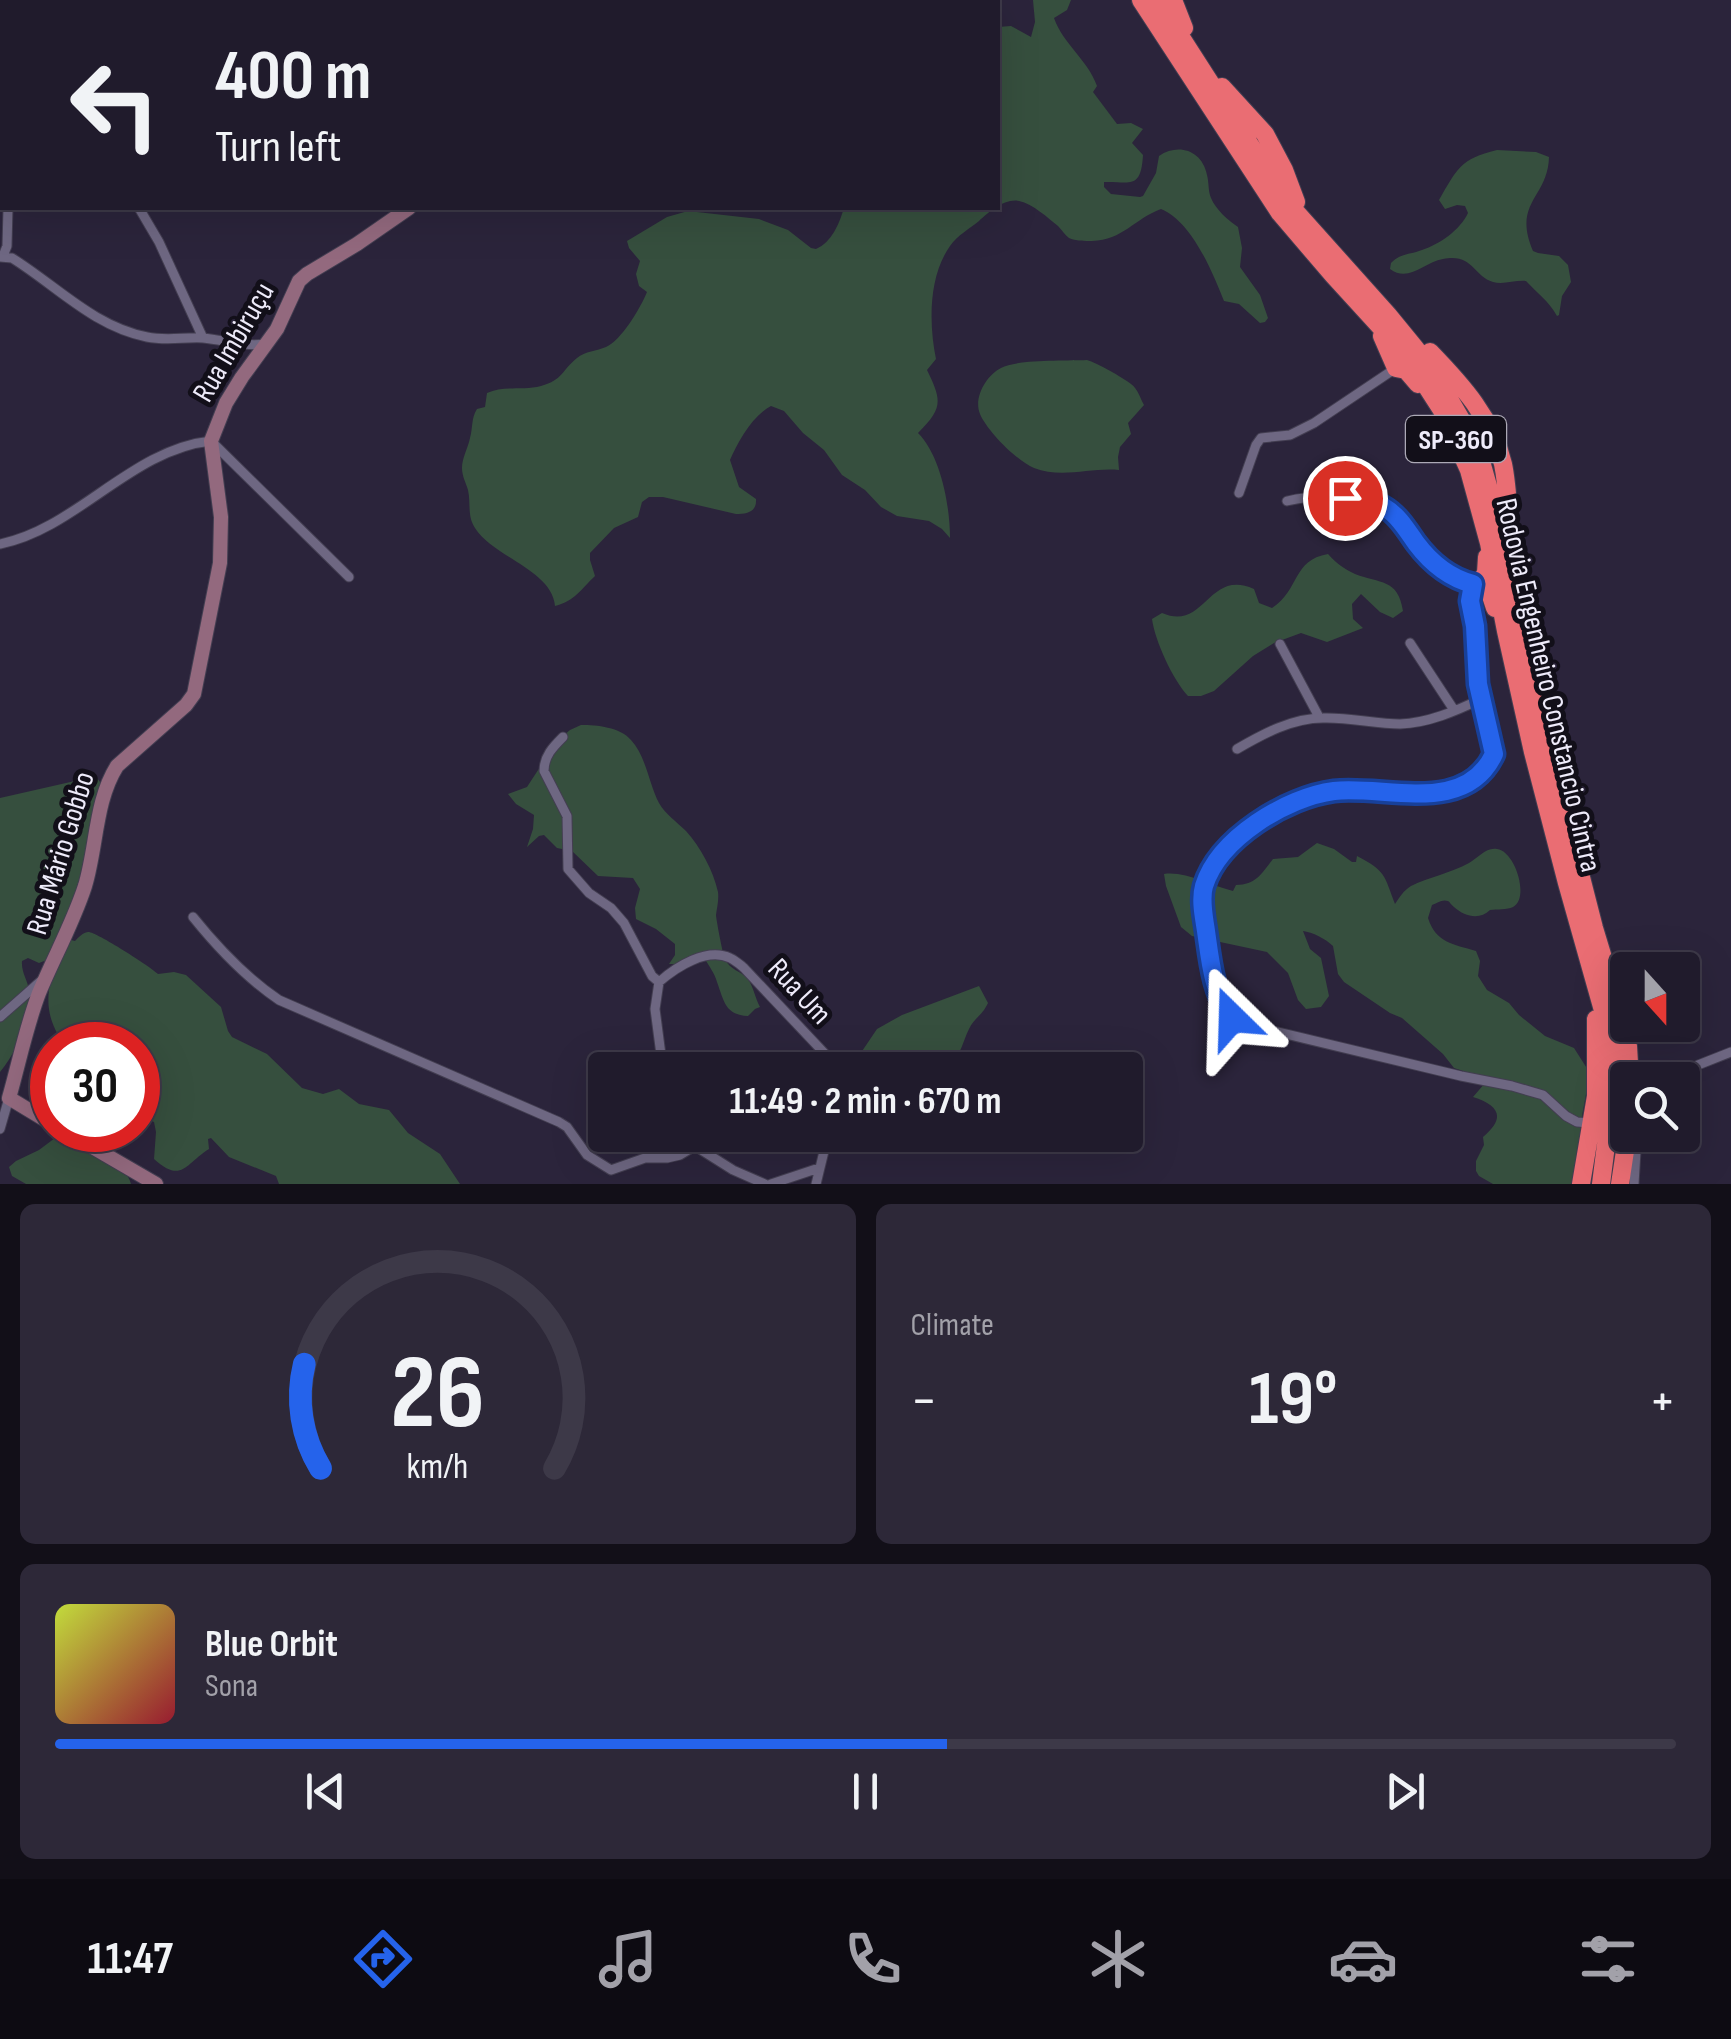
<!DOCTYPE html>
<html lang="en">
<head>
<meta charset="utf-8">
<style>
	:root { --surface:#201b2c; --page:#2d2838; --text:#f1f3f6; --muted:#a2a1a9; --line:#3d3948; --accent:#2563eb }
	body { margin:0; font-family:"Sofia Sans Condensed",sans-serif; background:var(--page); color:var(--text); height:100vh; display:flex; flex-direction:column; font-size:38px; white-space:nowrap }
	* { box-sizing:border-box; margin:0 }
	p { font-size:32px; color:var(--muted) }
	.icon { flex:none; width:55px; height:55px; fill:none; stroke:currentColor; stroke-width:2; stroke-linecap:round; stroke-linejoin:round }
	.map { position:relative; height:1184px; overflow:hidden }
	.panel { display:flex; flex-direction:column; gap:20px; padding:20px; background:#120f18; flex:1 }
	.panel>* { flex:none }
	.banner { position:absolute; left:0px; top:0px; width:1000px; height:210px; box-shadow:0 10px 40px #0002,0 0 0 2px var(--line); background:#201b2c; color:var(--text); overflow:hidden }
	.needle { width:65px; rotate:159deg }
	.tools { position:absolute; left:1610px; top:952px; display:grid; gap:20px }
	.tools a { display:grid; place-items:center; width:90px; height:90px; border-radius:10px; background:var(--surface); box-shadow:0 10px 40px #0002,0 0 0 2px var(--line); font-size:50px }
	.speed { position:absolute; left:30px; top:1022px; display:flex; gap:20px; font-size:50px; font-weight:700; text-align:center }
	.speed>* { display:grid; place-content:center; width:130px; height:130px; border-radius:50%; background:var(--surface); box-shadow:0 10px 40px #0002,0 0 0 2px var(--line); line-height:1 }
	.speed .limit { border:15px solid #d22; background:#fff; color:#111 }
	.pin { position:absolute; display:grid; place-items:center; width:85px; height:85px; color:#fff; margin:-42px; border:5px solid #fff; border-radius:50%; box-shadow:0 2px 10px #0007 }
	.me { position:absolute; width:110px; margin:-55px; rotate:338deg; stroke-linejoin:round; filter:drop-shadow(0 0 8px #0008) }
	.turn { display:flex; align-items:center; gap:35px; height:210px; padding:0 50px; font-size:45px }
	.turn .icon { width:130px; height:130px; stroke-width:2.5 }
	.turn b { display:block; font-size:70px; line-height:85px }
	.big { font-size:75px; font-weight:700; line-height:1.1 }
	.panel .widget { flex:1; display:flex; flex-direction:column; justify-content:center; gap:15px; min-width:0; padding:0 35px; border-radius:15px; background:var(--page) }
	.panel .dial { align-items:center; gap:0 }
	.dial svg { height:260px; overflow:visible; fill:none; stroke:var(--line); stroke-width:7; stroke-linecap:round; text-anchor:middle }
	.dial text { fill:var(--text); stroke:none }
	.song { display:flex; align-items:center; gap:30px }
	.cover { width:120px; height:120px; border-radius:15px; background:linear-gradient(135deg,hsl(70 70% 55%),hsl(350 70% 35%)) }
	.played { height:10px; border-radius:5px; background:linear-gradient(90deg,var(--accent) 55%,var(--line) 55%) }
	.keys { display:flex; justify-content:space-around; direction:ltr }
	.heat { display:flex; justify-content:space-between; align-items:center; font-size:55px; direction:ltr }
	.panel .tiles { flex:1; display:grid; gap:20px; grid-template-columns:1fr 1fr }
	.widget:last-child { grid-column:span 2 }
	.trip { position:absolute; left:588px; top:1052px; width:555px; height:100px; border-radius:10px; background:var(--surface); box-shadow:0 10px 40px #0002,0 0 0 2px var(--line); font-weight:700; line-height:100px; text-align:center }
	.menu { display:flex; height:160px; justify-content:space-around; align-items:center; background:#0d0b12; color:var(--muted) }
	.menu .icon { width:70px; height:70px }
	.menu .active { color:var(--accent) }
	.menu b { font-size:45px; color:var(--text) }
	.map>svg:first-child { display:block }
	.green { fill:#364f3e }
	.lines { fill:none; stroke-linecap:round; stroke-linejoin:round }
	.street-casing { stroke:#433e51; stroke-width:11 }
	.secondary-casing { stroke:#433e51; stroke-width:16 }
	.highway-casing { stroke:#433e51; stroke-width:20 }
	.street { stroke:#6e6782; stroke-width:9 }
	.secondary { stroke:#93697e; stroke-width:14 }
	.highway { stroke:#ea6d73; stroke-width:18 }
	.route-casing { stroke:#184099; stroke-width:25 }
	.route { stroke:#2563eb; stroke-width:18 }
	.labels { text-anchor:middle; stroke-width:10; stroke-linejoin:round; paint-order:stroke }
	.shield { fill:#120f19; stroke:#aca9b6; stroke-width:2.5 }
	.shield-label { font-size:28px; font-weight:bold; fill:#eeebfa }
	.street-label { font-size:30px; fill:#eeebfa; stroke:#120f19 }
</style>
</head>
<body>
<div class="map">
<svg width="1731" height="1184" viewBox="0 0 1731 1184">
	<rect width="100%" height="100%" fill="#2b243b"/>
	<path class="green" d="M 1033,0 L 1071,0 L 1067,10 L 1054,18 C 1063,44 1088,60 1097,86 L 1093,92 L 1117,124 L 1131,123 L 1143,129 L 1132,143 L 1143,155 C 1141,191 1129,181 1104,182 L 1104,187 L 1111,194 L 1140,197 L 1143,196 L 1156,173 L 1159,156 C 1178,143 1202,150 1207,175 C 1209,182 1208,191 1211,198 C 1216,210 1228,220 1238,227 L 1242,248 L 1240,267 L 1260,295 L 1268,318 L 1265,322 L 1260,323 L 1239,304 L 1224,301 C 1212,271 1192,222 1161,209 C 1134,219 1123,240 1092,241 C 1086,241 1075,241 1069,238 C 1065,235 1062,230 1058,226 C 1048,218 1033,204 1019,201 C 1005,198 989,212 979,221 C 969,229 958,235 950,246 C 928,277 929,325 936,359 L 927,370 C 942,401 943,408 918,433 C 941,456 950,506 950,538 L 942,529 L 929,521 L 897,516 L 881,507 L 865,490 L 842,475 L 824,450 L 803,433 L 784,411 L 771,406 C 752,416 738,442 730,460 L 739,487 L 756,499 C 757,512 747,514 736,514 L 663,497 L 649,497 L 642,502 L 638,517 L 614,528 L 590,553 L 590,560 L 595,576 C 581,589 575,601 555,606 C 552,570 493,557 475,528 C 467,516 471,503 468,490 C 466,483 462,476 462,468 C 462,458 468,448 470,438 C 473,428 471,418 477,409 L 485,407 L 487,393 C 504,385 523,391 541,386 C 563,380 562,370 577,358 C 585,351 597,351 606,347 C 621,341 641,307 647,292 L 639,286 L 636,274 L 640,261 L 629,248 L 627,241 L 667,217 L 688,211 L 759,219 L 788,230 L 811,248 L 816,249 C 832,242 839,224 844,208 L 998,208 L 998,27 L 1011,26 L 1031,37 L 1035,22 Z
		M 1497,150 L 1536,152 L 1549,157 C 1548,198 1512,202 1533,251 L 1538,253 L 1559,256 L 1568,265 L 1571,282 L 1562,296 L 1559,315 L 1557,316 C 1549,301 1537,293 1526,281 C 1515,280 1503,285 1493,282 C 1473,276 1473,253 1443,259 C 1424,262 1409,283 1390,269 L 1391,263 C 1401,253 1409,255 1422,250 C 1440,244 1460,230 1468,213 L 1465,206 L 1457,205 L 1445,209 L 1439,200 C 1457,169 1460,159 1497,150 Z
		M 1087,360 C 1097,363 1122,377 1131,384 C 1138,389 1140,398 1144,405 L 1128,423 L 1131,434 L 1120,447 L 1118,457 L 1119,470 C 1092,467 1062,479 1034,468 C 1017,461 987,431 980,414 C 973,397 987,375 1001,368 C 1018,359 1066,361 1087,360 Z
		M 1328,554 C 1336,563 1344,569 1355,574 C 1380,584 1398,578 1403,611 L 1393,618 L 1380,612 L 1361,594 L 1352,604 L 1353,619 L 1363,628 L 1327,642 L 1301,633 L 1274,643 L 1253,656 L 1214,691 L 1201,696 L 1188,696 C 1173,680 1155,641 1152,619 L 1162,613 C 1205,632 1208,568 1254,589 L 1259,603 L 1272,608 C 1300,590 1292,560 1328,554 Z
		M 581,725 C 597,725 620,727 631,740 C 646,756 649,784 659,803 C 665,814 677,822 686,831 C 701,848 713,870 718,892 C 719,900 717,907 716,915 C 716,918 723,956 725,959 C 730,970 741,971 748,979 C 754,988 755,998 760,1007 L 755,1009 L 748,1016 C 725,1015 724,1001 717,982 C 715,974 709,966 705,959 L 691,964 L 669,964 L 675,955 L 675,944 L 656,929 L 636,919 L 635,908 L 640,889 L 633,878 L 598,876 L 572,851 L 557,848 L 544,835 L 539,836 L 527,847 L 533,829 L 534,815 L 516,804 L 508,794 L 527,787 L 557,741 L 570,730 Z
		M 88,778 L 97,778 L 103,786 L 69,936 L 71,940 L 75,941 C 79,937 82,933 88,932 C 95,931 151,967 158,974 L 174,972 L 186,975 L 221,1007 L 228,1031 L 232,1037 L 267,1054 L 302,1088 L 323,1094 L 339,1089 L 359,1104 L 389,1110 L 408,1133 L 440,1154 L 460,1184 L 279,1184 L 276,1176 L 229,1157 L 211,1138 L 208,1139 L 209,1149 C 185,1164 182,1184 154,1159 L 156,1132 L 154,1122 L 145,1118 L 138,1121 L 138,1045 L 64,1045 C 43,1012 47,998 54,961 L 52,958 L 39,963 L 28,958 L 22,961 C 21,973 28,980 29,991 C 30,1021 18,1050 0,1072 L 0,798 Z
		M 1317,843 L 1334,849 L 1352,862 L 1356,862 L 1357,856 C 1386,871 1384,875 1395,904 C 1399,898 1404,890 1411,886 C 1429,877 1451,873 1469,863 C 1478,858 1486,847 1497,849 C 1515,851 1530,898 1513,907 C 1507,910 1497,909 1490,910 C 1480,920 1465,917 1454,907 C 1451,905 1450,902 1448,901 C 1442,899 1437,903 1432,905 L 1428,918 C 1436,943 1453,944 1476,951 L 1480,961 L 1478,976 L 1487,990 L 1509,1003 L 1519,1015 L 1545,1036 L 1574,1048 L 1588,1070 L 1589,1078 L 1582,1116 L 1580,1159 L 1575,1184 L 1493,1184 L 1479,1176 L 1476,1171 L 1476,1161 L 1484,1145 L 1483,1137 C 1507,1117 1498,1105 1473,1097 L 1485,1083 L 1485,1078 L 1454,1068 L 1443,1054 L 1402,1018 L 1390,1013 L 1344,982 L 1338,974 L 1333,946 C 1326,939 1312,932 1303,931 L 1310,949 L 1321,958 L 1329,996 L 1321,1007 L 1306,1009 L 1298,1000 L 1288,973 L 1267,952 L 1192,936 L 1181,927 L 1166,886 L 1164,874 C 1186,871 1211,886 1233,891 L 1236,885 C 1256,885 1262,873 1273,859 L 1298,857 Z
		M 979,986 L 988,1003 C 982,1016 974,1018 969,1029 C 963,1041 961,1055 950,1064 C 938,1075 873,1070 853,1070 L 852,1066 L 877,1029 L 902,1015 Z
		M 59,1135 C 79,1138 127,1163 131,1184 L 26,1184 L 12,1176 L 9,1167 L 16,1161 L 39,1150 Z"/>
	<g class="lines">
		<defs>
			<path id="street" d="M 9,0 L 10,2
				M 0,192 L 2,197
				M 139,208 L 159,242 L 203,338
				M 3,256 L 7,246 L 8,208
				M 0,257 L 12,258 C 57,286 93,326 147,337 C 166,341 184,337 203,338 C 225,340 243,347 265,344
				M 1239,493 L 1256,445 L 1261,438 L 1290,435 L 1314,423 L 1396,368
				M 1287,501 C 1316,494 1371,493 1394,515 C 1424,541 1430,578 1476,584
				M 0,544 C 76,529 132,449 211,441 L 349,577
				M 1473,584 L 1470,601 L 1475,626 L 1478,684 L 1494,745 C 1495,759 1487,768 1476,776 C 1434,808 1383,786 1336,791 C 1316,793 1296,802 1278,811 C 1247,825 1216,852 1205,885 C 1197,906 1213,991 1226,1011 C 1230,1018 1237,1020 1244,1024 L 1461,1076 L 1512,1086 L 1543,1095 L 1566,1116 L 1577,1122 L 1591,1123
				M 1410,643 L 1454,710
				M 1280,644 L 1319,717
				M 563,737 C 553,747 544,756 544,771 L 567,816 L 568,869 L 589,893 L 611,908 L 624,923 L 652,976 L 659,982 C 676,967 707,947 730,958 C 733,959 742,966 744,968 L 828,1057 L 836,1070
				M 1237,749 C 1263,734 1292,718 1323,718 C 1349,717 1375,724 1400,724 C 1428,723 1456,711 1481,699
				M 193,917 C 218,948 245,977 279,1000 L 559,1122 L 567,1127 L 587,1155 L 611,1170 L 645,1158 L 667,1158 L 680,1155 L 695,1146 L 733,1170 L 765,1184
				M 659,982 L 655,1009 L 663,1070
				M 0,1017 L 41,981
				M 1677,1080 L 1698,1065 L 1731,1052
				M 0,1129 L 9,1098
				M 771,1184 L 819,1168
				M 816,1184 L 828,1135
				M 1634,1184 L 1637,1135"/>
			<path id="secondary" d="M 639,2 L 642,0
				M 52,1124 L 9,1098 C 19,1063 26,1027 39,993 C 54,957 73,923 85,886 C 97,846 95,801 117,766 L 186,705 L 194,694 L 220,563 L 221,517 L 211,441 L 226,403 L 242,377 L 277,329 L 299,281 L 307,274 L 357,244 L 409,208
				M 63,1130 L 156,1184"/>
			<path id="highway" d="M 1141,0 L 1280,213 L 1333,275 L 1407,356 L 1443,412 L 1469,470 L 1489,543 L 1506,631 L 1533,752 L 1567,883 L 1606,1021 L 1611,1069 L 1611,1106 L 1601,1184
				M 1157,0 L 1286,201 L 1388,315 L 1415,348 L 1434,373 L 1466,428 L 1482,465 L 1494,507 L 1534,694 L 1594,928 L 1614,994 L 1622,1059
				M 1173,0 L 1184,28
				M 1222,87 L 1265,134 L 1284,170 L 1296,202
				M 1382,336 L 1396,368 L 1406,370 L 1418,384
				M 1430,352 C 1462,385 1492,418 1503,464 C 1508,488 1508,513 1510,536
				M 1487,557 L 1486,573 L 1479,584 L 1490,593 L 1495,608
				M 1628,1046 L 1630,1080
				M 1581,1184 L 1596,1096 L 1596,1019
				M 1620,1184 L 1628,1131"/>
		</defs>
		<use href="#street" class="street-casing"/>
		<use href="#secondary" class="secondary-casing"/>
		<use href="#highway" class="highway-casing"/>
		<use href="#street" class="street"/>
		<use href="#secondary" class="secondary"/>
		<use href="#highway" class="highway"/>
	</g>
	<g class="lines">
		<defs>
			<path id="route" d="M 1232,1018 C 1213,995 1210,959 1206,931 C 1204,917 1200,900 1204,886 C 1219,838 1287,797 1334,791 C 1385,785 1465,816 1494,754 L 1478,684 L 1475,626 L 1470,601 L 1473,584 C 1449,578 1431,563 1416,543 C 1407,530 1398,515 1384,507 C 1373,501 1358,500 1345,498"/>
		</defs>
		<use href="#route" class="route-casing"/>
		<use href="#route" class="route"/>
	</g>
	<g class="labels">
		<rect class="shield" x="1406" y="416" width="100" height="46" rx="8"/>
		<g class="shield-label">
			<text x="1456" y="449">SP-360</text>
		</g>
		<g class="street-label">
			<text transform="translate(233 342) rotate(-60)" y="10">Rua Imbiruçu</text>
			<text transform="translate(1549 685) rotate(77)" y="10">Rodovia Engenheiro Constancio Cintra</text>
			<text transform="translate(60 853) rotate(-73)" y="10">Rua Mário Gobbo</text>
			<text transform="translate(800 991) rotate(47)" y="10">Rua Um</text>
		</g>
	</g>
</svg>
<div class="tools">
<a><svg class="needle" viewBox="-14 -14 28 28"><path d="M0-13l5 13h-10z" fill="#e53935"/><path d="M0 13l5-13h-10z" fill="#a2a1a9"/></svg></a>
<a><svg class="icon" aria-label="search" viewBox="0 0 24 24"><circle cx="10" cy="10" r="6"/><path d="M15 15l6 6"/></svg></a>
</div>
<div class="speed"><div class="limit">30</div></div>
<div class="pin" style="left:1345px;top:498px;background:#d93025"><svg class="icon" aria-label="arrive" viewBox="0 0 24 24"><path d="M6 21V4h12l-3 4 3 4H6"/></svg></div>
<svg class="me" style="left:1232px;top:1018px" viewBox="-20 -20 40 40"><path d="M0-17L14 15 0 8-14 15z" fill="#2563eb" stroke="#fff" stroke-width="4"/></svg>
<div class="trip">11:49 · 2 min · 670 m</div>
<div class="banner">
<div class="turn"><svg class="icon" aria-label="left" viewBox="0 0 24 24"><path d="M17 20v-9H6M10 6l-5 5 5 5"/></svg><div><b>400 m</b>Turn left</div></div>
</div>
</div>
<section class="panel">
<div class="tiles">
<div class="widget dial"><svg viewBox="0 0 100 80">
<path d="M14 69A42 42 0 1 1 86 69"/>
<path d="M14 69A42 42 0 0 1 9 37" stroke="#2563eb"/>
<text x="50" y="56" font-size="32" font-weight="700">26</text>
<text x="50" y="72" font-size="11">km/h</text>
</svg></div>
<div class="widget"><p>Climate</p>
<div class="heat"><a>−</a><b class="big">19°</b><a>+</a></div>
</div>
<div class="widget">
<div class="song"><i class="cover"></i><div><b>Blue Orbit</b><p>Sona</p></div></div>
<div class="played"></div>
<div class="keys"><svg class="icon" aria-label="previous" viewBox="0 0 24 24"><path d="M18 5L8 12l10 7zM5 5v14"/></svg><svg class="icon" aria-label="pause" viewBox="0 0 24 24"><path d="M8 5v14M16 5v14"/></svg><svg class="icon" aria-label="next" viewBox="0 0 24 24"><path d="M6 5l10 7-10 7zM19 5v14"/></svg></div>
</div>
</div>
</section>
<nav class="menu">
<b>11:47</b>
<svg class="icon active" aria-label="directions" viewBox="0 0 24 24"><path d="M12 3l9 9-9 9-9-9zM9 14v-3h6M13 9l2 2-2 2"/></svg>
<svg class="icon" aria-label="music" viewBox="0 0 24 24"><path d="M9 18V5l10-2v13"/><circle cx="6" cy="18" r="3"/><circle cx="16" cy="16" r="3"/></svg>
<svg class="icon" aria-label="phone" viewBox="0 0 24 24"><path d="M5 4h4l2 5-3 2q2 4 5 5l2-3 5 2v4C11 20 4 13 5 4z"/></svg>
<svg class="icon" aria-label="climate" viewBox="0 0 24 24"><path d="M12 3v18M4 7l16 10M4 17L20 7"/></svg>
<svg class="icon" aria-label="car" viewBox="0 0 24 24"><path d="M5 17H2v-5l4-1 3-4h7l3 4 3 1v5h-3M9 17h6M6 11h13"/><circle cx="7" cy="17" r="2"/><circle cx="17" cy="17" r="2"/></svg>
<svg class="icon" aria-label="filters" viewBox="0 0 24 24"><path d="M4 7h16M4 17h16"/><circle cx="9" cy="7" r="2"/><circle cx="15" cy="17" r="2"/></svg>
</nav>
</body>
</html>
